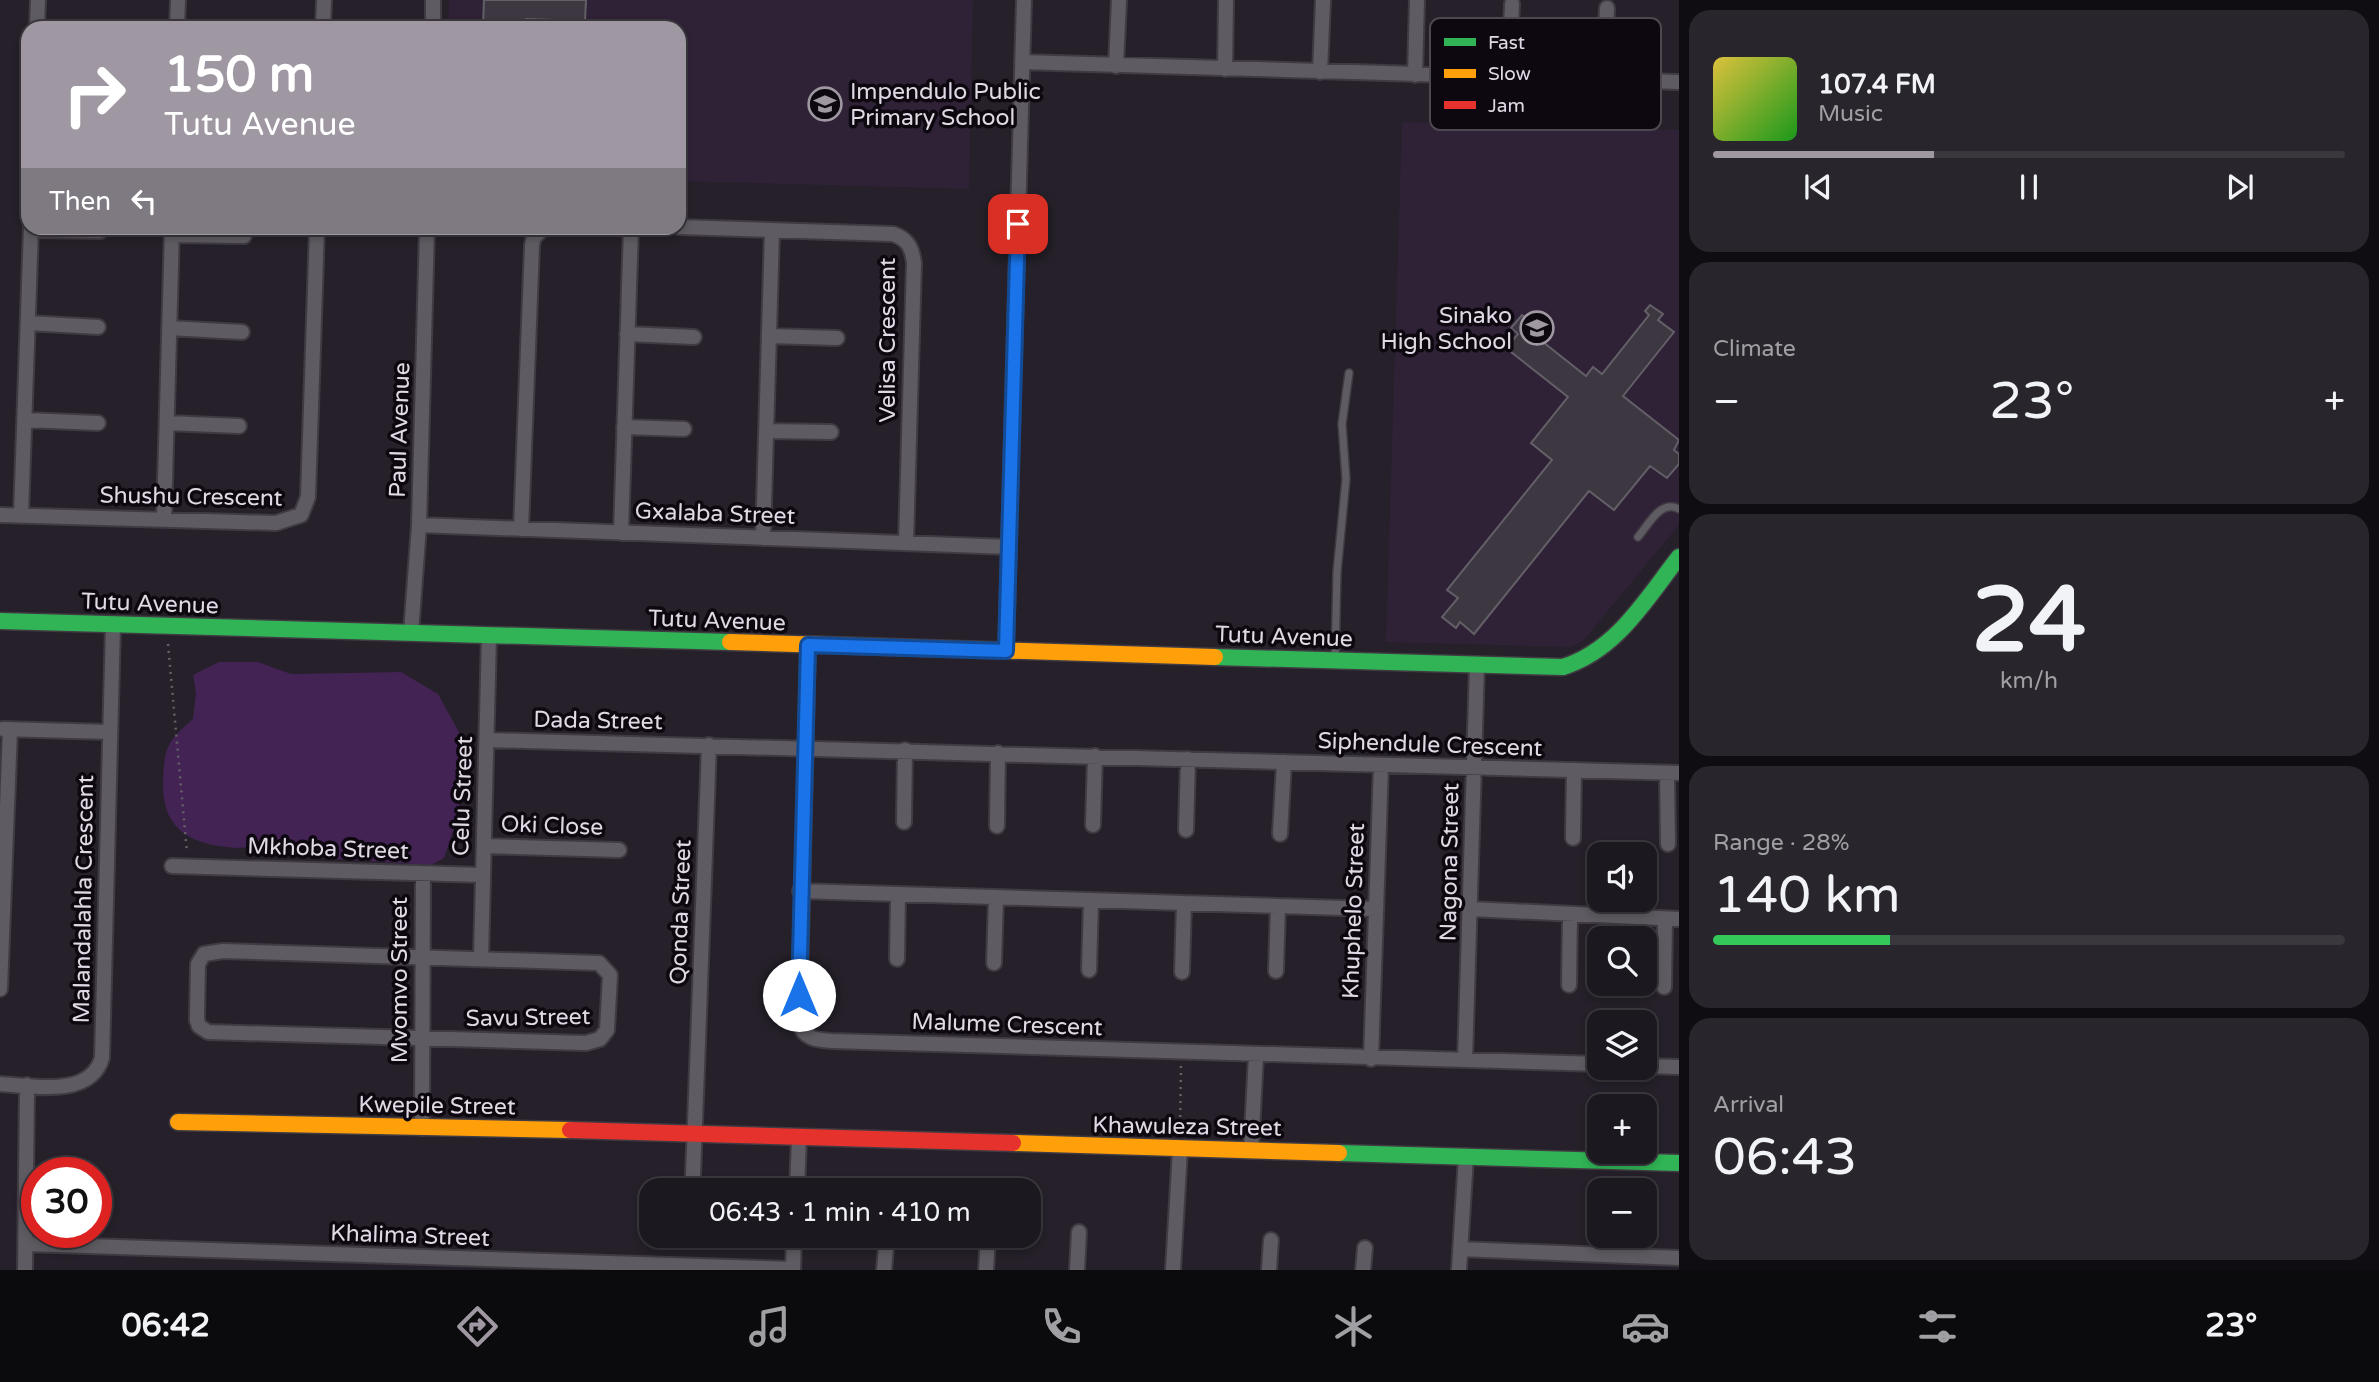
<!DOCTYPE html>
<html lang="en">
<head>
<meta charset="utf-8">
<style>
	:root { --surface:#1c181f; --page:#29252c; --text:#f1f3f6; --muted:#a0a0a4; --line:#3a373d; --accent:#9f98a3 }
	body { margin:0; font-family:"Varela Round",sans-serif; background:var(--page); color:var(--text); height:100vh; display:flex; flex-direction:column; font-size:26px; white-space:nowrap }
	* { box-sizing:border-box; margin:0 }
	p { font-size:23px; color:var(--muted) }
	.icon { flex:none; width:38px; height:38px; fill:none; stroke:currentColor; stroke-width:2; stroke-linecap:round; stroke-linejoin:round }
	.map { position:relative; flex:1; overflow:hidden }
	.panel { display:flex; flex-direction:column; gap:10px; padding:10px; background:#0f0d11; width:700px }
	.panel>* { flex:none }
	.hud { position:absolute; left:21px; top:21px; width:665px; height:214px; border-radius:21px; box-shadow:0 4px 10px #0003,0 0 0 2px var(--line); background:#9f98a3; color:#fff; overflow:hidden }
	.buttons { position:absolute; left:1587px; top:842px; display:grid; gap:14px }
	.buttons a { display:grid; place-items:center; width:70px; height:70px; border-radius:14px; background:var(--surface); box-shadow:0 4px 10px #0003,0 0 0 2px var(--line); font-size:35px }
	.speed { position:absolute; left:21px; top:1157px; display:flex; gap:14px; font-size:35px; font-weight:700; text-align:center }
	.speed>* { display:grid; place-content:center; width:91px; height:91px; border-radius:50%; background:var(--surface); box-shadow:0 4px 10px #0003,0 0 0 2px var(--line); line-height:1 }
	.speed .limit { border:10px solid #d22; background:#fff; color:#111 }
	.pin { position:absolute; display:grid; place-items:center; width:60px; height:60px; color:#fff; margin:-30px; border-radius:14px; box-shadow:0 4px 10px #0006 }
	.me { position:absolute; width:77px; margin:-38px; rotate:0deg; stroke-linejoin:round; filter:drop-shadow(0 0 5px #0008) }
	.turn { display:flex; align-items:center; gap:24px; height:147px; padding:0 28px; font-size:32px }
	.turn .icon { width:91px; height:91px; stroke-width:2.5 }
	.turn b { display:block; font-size:49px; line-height:60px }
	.then { display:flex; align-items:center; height:66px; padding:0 28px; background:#0003; gap:14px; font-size:26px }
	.big { font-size:52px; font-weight:600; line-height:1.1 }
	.panel .card { flex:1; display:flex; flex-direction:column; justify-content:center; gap:10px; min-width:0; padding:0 24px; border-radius:21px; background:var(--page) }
	.panel .dial { align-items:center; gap:0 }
	.dial b { font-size:91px; line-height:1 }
	.song { display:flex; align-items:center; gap:21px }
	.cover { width:84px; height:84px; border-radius:10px; background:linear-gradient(135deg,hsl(50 70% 55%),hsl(120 70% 35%)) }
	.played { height:7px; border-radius:4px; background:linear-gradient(90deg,var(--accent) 35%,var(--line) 35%) }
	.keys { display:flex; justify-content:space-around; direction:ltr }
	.heat { display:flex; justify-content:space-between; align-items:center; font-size:38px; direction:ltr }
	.charge { height:10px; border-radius:5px; background:linear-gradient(90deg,#34c759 28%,var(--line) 0) }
	.trip { position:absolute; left:639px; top:1178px; width:402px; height:70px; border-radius:21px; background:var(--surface); box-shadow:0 4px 10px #0003,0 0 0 2px var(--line); font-weight:600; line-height:70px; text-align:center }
	.menu { display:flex; height:112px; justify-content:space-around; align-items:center; background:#0b0a0c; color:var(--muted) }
	.menu .icon { width:49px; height:49px }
	.menu .active { color:var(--accent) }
	.menu b { font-size:32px; color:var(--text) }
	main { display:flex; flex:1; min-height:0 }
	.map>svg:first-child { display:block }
	.built { fill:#2f2237 }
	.green { fill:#422353 }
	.building { fill:#3c3740; stroke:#635f67; stroke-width:2 }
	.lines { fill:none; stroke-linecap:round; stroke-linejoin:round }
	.lane-casing { stroke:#403b43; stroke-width:10 }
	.street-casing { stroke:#403b43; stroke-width:18 }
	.fast-casing { stroke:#403b43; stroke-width:19 }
	.slow-casing { stroke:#403b43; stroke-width:19 }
	.jam-casing { stroke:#403b43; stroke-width:19 }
	.path { stroke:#646067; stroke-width:2.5; stroke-dasharray:2 5; stroke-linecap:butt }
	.lane { stroke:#5f5b62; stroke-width:7 }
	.street { stroke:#5f5b62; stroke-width:14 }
	.fast { stroke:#30b455; stroke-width:16 }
	.slow { stroke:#ff9f0a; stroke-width:16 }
	.jam { stroke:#e5322d; stroke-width:16 }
	.route-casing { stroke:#114b97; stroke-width:18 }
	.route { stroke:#1a73e8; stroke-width:12 }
	.labels { text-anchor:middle; stroke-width:7; stroke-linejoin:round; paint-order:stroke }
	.poi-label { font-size:23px; fill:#e0d9e5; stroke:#0d0810; text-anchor:start }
	.street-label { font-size:23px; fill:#e0d9e5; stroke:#0d0810 }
	.key { fill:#0d0810; stroke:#4c4750; stroke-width:2 }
	.key-label { font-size:19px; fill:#e0d9e5 }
</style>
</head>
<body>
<main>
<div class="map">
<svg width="1679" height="1270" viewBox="0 0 1679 1270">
	<rect width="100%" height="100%" fill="#252029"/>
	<path class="built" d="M 449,0 L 973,0 L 969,189 L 679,181 L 679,28 L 448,28 Z
		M 1402,122 L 1679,130 L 1679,525 L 1583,641 L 1570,647 L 1386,642 Z"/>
	<path class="green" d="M 219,662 L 258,662 L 291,674 L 401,672 L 438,694 L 460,734 L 459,814 L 444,858 L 431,865 L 289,856 C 283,853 276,848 270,847 C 260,845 247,848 237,848 C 193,845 162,832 163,783 C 164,748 167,741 193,719 L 196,693 L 193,675 Z"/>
	<path class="building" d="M 484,0 L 586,0 L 585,21 L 526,19 L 526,28 L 483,28 Z
		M 1650,305 L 1663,314 L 1658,320 L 1674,332 L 1623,396 L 1679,440 L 1674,450 L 1679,454 L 1679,464 L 1667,478 L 1650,466 L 1614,510 L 1589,491 L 1474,634 L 1460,622 L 1456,628 L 1442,617 L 1458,598 L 1447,590 L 1552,460 L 1531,443 L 1568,397 L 1506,348 L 1518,334 L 1511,328 L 1522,315 L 1530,321 L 1524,327 L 1586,376 L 1593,367 L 1602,374 L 1649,315 L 1645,311 Z"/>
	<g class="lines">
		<defs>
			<path id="lane" d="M 1638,537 C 1649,524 1661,499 1679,509
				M 1335,660 L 1337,572 L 1346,479 L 1342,424 L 1349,373"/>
			<path id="street" d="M 37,28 L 38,0
				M 177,28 L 178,0
				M 323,28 L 324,0
				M 433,28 L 433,0
				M 1022,62 L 1679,82
				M 1116,66 L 1119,0
				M 1225,69 L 1226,0
				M 1320,72 L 1323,0
				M 1415,75 L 1417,0
				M 1509,77 L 1512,4
				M 1604,80 L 1607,8
				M 679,227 L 893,234 C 908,239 912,248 914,263 L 906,543
				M 31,230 L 100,231
				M 172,235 L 244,236
				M 28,323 L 98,327
				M 169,328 L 242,332
				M 627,334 L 694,337
				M 769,336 L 837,338
				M 25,420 L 98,423
				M 167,423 L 239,426
				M 624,427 L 684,429
				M 767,431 L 831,432
				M 0,515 L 276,523 L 301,515 L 308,497 L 317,228
				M 21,515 L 31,228
				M 164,519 L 172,228
				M 419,525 L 1009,547
				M 521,529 L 532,245 L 534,237 L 544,228
				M 621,533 L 631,228
				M 763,538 L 772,231
				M 411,633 L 419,525 L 427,228
				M 808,645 L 799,1021 C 803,1039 816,1040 832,1041 L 1600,1064
				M 1006,651 L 1024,0
				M 3,729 L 110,732
				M 487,740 L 1679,773
				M 1667,773 L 1668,844
				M 904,822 L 905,750
				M 1093,825 L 1095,756
				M 997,826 L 998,753
				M 1186,830 L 1188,759
				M 1280,834 L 1284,762
				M 1573,838 L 1574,770
				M 484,846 L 619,850
				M 172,866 L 483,875
				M 800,891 L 1376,909
				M 1471,909 L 1679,919
				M 223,951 L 599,963 L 610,975 L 607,1030 L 600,1039 L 586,1043 L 208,1032 L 199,1026 L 197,1020 L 198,964 L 204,954 Z
				M 481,958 L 489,635
				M 897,959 L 898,894
				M 994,963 L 996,897
				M 1089,970 L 1091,900
				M 1276,971 L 1278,906
				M 1182,972 L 1184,903
				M 1569,985 L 1570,915
				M 1664,987 L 1665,919
				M 0,989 L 10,729
				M 1371,1059 L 1381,765
				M 1465,1060 L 1477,665
				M 1645,1066 L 1679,1067
				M 0,1084 C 33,1086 90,1098 102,1058 L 113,625
				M 422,1128 L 423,874
				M 1251,1151 L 1256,1055
				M 693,1176 L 709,745
				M 797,1190 L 799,1138
				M 26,1244 L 793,1269
				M 1460,1249 L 1679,1258
				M 25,1270 L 27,1085
				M 793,1270 L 794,1236
				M 884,1270 L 887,1236
				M 986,1270 L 988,1236
				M 1077,1270 L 1079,1232
				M 1173,1270 L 1180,1149
				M 1269,1270 L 1271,1240
				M 1363,1270 L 1365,1248
				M 1459,1270 L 1466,1156"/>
			<path id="fast" d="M 0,621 L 730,642
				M 1215,657 L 1563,667 C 1617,650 1646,599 1679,557
				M 1339,1153 L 1679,1163"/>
			<path id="slow" d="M 730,642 L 1215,657
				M 178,1122 L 570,1130
				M 1013,1143 L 1339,1153"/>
			<path id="jam" d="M 570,1130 L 1013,1143"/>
		</defs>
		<use href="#lane" class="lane-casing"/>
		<use href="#street" class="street-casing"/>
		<use href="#fast" class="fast-casing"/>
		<use href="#slow" class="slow-casing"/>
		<use href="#jam" class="jam-casing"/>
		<path class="path" d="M 168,644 L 187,853
			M 1180,1131 L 1181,1064"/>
		<use href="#lane" class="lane"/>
		<use href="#street" class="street"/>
		<use href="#fast" class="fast"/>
		<use href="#slow" class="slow"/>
		<use href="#jam" class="jam"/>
	</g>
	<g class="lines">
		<defs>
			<path id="route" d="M 799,995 L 808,645 L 1006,651 L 1018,224"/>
		</defs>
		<use href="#route" class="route-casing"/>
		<use href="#route" class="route"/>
	</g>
	<defs>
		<symbol id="school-ring" viewBox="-11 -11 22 22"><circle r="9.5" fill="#0d0810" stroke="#9f98a3" stroke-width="1.5"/><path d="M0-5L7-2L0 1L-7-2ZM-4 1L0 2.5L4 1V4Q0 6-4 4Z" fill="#9f98a3"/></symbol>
	</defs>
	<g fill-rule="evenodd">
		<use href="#school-ring" x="806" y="85" width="38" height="38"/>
		<use href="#school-ring" x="1518" y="309" width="38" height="38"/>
	</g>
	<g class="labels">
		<g class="poi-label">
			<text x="850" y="99">Impendulo Public<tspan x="850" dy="26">Primary School</tspan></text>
			<text x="1512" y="323" text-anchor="end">Sinako<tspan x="1512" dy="26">High School</tspan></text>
		</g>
		<g class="street-label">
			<text transform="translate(887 340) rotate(-90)" y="8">Velisa Crescent</text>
			<text transform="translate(399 430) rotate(-88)" y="8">Paul Avenue</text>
			<text transform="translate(191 496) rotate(1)" y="8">Shushu Crescent</text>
			<text transform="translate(715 513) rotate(2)" y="8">Gxalaba Street</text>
			<text transform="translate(150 603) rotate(2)" y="8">Tutu Avenue</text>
			<text transform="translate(717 620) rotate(2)" y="8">Tutu Avenue</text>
			<text transform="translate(1284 636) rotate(2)" y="8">Tutu Avenue</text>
			<text transform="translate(598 720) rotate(1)" y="8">Dada Street</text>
			<text transform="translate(1430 744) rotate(2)" y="8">Siphendule Crescent</text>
			<text transform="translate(462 796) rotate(-88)" y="8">Celu Street</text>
			<text transform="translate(552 825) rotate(2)" y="8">Oki Close</text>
			<text transform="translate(328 848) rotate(2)" y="8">Mkhoba Street</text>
			<text transform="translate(1449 862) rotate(-89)" y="8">Nagona Street</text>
			<text transform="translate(83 899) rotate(-89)" y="8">Malandalahla Crescent</text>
			<text transform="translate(1353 911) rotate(-88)" y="8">Khuphelo Street</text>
			<text transform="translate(680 912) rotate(-88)" y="8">Qonda Street</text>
			<text transform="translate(399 980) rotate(-90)" y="8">Mvomvo Street</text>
			<text transform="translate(528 1017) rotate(-1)" y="8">Savu Street</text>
			<text transform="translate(1007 1024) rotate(2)" y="8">Malume Crescent</text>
			<text transform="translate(437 1105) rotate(1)" y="8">Kwepile Street</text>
			<text transform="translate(1187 1126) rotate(1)" y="8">Khawuleza Street</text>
			<text transform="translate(410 1235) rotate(2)" y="8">Khalima Street</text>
		</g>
	</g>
	<rect x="1430" y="18" width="231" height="112" rx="10" class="key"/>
	<rect x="1444" y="38" width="32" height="8" fill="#30b455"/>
	<rect x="1444" y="69" width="32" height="9" fill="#ff9f0a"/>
	<rect x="1444" y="101" width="32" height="8" fill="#e5322d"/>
	<g class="key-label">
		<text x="1488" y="49">Fast</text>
		<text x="1488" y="80">Slow</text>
		<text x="1488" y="112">Jam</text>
	</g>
</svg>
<div class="buttons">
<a><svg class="icon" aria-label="sound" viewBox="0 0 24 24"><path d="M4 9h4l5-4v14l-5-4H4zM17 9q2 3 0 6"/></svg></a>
<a><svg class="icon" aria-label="search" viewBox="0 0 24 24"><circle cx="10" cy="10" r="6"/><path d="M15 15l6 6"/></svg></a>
<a><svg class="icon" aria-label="layers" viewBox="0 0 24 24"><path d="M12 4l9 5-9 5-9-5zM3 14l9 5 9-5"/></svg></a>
<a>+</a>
<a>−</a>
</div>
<div class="speed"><div class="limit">30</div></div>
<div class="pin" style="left:1018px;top:224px;background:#d93025"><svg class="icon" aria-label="arrive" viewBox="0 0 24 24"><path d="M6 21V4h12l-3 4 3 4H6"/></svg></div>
<svg class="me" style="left:799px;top:995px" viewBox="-20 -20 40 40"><circle r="19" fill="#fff"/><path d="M0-13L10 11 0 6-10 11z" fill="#1a73e8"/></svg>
<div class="trip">06:43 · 1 min · 410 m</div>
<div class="hud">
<div class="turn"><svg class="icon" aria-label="right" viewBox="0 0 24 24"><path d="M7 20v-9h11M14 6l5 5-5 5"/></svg><div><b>150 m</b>Tutu Avenue</div></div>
<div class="then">Then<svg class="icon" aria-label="left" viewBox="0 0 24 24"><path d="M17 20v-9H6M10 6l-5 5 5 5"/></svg></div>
</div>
</div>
<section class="panel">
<div class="card">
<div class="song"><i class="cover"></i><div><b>107.4 FM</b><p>Music</p></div></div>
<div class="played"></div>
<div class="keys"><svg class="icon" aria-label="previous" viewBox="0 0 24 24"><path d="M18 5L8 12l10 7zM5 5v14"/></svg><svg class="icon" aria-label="pause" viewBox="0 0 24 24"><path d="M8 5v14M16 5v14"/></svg><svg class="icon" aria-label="next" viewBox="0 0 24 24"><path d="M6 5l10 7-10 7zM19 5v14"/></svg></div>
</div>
<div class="card"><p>Climate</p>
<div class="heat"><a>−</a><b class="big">23°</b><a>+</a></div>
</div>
<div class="card dial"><b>24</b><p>km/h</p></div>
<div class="card"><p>Range · 28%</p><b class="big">140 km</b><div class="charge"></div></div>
<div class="card"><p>Arrival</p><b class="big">06:43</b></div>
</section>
</main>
<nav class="menu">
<b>06:42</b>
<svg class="icon active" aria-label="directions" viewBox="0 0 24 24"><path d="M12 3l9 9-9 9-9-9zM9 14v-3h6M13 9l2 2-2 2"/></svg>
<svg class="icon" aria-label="music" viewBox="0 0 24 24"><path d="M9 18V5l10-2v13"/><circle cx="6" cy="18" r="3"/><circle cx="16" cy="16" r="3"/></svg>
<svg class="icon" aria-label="phone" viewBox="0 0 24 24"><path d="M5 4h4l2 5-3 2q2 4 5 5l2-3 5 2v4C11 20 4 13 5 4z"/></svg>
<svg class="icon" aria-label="climate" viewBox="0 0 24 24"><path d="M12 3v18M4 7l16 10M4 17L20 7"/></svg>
<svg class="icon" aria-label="car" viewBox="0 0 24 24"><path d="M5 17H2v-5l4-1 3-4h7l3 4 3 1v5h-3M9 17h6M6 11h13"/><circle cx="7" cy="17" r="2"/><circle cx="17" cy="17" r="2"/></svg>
<svg class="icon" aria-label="filters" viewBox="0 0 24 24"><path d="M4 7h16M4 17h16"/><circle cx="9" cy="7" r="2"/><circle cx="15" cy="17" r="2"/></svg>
<b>23°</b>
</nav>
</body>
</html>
